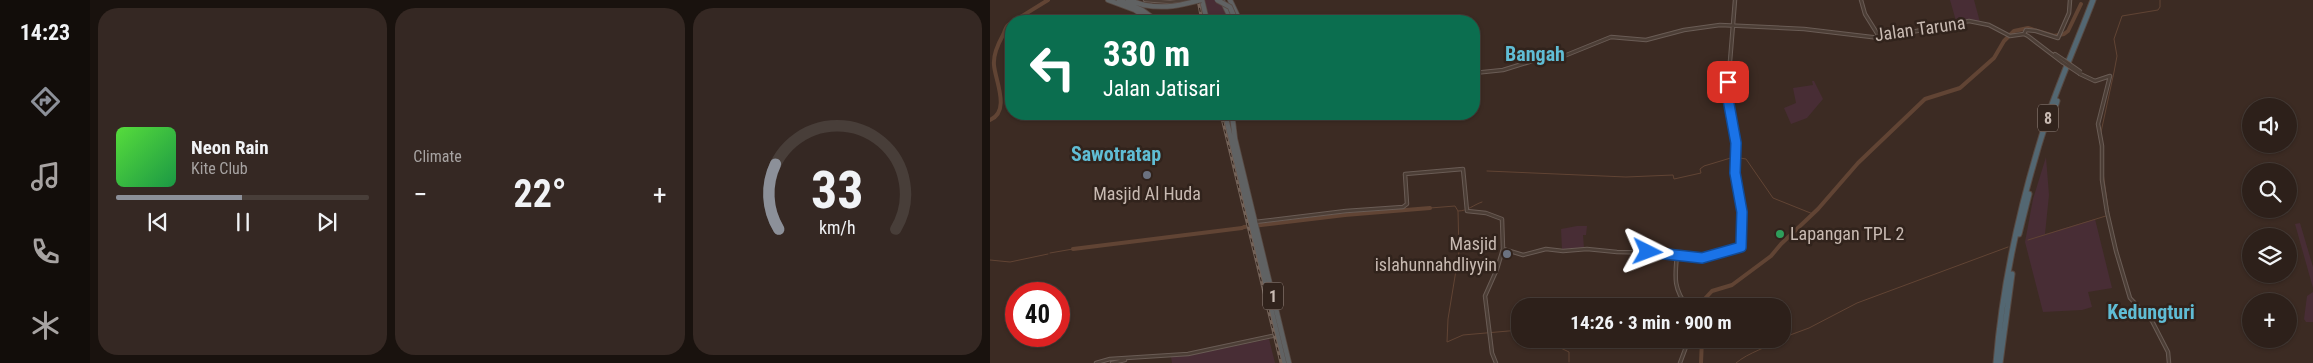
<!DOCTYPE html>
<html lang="en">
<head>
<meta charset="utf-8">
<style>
	:root { --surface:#2d201a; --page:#352823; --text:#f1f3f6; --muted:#a7a3a2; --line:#483e39; --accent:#8c9099 }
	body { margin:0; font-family:"Roboto Condensed",sans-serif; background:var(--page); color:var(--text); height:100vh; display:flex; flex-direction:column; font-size:19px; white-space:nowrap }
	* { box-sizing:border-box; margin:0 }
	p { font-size:16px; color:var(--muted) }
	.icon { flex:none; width:28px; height:28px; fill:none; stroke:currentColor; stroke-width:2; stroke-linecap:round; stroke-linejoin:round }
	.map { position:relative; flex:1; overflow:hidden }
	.side { display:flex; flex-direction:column; gap:8px; padding:8px; background:#19120e; width:900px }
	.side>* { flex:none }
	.hud { position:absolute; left:15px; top:15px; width:475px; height:105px; border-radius:20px; box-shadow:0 1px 4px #0004,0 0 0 1px var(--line); background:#0b6e4f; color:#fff; overflow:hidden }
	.tools { position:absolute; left:1252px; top:98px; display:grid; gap:10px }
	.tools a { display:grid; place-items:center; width:55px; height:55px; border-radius:50%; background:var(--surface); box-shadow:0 1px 4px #0004,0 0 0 1px var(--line); font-size:25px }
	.speed { position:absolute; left:15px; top:282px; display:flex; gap:10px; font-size:25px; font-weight:700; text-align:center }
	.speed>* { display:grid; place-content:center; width:65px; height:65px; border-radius:50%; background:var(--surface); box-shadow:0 1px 4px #0004,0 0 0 1px var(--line); line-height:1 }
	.speed .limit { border:8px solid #d22; background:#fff; color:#111 }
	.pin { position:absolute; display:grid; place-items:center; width:42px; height:42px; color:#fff; margin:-21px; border-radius:10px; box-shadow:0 2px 8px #0006 }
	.me { position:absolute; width:55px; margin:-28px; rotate:93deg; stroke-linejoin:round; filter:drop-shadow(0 0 4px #0008) }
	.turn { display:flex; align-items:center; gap:18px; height:105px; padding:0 15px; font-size:22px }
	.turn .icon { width:65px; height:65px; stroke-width:2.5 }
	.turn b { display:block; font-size:35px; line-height:42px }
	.big { font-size:38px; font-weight:700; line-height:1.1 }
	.side .widget { flex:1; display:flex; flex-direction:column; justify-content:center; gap:8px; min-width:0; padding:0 18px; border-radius:20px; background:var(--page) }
	.side .dial { align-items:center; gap:0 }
	.dial svg { height:130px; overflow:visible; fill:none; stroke:var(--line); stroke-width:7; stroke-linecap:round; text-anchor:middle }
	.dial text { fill:var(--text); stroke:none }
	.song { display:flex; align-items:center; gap:15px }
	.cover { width:60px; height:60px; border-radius:8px; background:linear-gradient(135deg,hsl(110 70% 55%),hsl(140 70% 35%)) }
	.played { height:5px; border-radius:2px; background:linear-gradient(90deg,var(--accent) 50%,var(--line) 50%) }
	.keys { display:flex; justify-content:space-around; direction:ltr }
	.heat { display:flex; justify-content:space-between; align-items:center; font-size:28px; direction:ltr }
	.side .tiles { flex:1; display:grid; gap:8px; grid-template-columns:repeat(3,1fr) }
	.trip { position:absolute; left:521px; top:298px; width:280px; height:50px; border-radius:20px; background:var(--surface); box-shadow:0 1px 4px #0004,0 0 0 1px var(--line); font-weight:700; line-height:50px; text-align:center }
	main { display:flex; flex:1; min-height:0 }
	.tabs { display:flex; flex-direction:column; width:90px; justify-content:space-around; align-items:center; background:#120d0a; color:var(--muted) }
	.tabs .icon { width:35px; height:35px }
	.tabs .current { color:var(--accent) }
	.tabs b { font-size:22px; color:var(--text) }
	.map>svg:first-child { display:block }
	.green { fill:#482d35 }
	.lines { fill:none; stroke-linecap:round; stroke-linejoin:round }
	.stream { stroke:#614434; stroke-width:1 }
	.river { stroke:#614434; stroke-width:4 }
	.tertiary-casing { stroke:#6a5c55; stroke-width:4.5 }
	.trunk-casing { stroke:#574942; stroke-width:6 }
	.motorway-casing { stroke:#574942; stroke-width:7 }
	.tertiary { stroke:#4c3e36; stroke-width:2.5 }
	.trunk { stroke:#606263; stroke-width:4.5 }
	.motorway { stroke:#536772; stroke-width:5 }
	.rail-casing { stroke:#736258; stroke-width:3 }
	.rail { stroke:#31231c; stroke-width:1; stroke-dasharray:4; stroke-linecap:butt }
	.tertiary-bridge-casing { stroke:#6a5c55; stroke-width:4.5; stroke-linecap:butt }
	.trunk-bridge-casing { stroke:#574942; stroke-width:6; stroke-linecap:butt }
	.tertiary-bridge { stroke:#4c3e36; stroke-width:2.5 }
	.trunk-bridge { stroke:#606263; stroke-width:4.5 }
	.route-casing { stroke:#114b97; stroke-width:12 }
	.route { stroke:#1a73e8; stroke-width:9 }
	.worship-dot { fill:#6b7280; stroke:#31231c; stroke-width:2 }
	.leisure-dot { fill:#2e9e5b; stroke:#31231c; stroke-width:2 }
	.labels { text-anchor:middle; stroke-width:5; stroke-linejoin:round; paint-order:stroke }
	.shield { fill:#31231c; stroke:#9b8d85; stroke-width:1 }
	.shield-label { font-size:16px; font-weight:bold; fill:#c8bab2 }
	.street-label { font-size:18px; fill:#c8bab2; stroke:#31231c }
	.poi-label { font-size:18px; fill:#c8bab2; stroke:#31231c }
	.quarter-label { font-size:20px; font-weight:bold; fill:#60bdd5; stroke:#31231c }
</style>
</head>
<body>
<main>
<nav class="tabs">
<b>14:23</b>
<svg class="icon current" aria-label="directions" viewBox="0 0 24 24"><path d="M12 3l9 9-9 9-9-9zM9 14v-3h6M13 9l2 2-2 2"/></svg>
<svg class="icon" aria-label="music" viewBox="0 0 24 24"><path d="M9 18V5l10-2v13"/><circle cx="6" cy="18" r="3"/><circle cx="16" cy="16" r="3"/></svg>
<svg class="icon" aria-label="phone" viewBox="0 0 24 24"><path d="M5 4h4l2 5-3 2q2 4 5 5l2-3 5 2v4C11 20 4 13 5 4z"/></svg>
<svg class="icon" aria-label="climate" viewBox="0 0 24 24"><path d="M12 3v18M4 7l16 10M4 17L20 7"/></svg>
</nav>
<section class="side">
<div class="tiles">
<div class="widget">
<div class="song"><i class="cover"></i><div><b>Neon Rain</b><p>Kite Club</p></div></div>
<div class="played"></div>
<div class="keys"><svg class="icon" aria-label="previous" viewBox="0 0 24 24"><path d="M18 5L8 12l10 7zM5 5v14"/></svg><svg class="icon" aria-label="pause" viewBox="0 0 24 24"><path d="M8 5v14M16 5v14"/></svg><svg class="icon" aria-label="next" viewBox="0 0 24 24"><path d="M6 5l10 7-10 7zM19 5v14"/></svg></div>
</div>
<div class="widget"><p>Climate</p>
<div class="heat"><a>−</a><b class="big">22°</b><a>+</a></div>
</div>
<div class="widget dial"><svg viewBox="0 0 100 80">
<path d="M14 69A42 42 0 1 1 86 69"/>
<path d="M14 69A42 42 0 0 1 12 29" stroke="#8c9099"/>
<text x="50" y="56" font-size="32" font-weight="700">33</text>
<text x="50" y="72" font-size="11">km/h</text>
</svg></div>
</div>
</section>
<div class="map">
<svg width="1323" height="363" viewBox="0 0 1323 363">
	<rect width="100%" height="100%" fill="#3c2b23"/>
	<path class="green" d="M 214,0 L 233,0 L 245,21 L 218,21 Z
		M 960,0 L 984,0 L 990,22 L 966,21 Z
		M 822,81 L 824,81 L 833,99 L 817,118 L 801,124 L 794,108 L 806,103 L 803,88 L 823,85 Z
		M 1056,157 L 1059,195 L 1055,234 L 1105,219 L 1122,288 L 1098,292 L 1102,307 L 1092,310 L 1053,312 L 1035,242 L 1043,199 Z
		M 1310,223 L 1323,267 L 1323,288 L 1305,224 Z
		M 587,226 L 597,226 L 596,235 L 593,235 L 594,248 L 572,250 L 571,229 Z
		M 1323,292 L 1323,322 L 1316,322 L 1314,319 L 1317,296 Z
		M 279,339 L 285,363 L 182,363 L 181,357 L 201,355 Z"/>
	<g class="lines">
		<path class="stream" d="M 1111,132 L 1124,72 L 1127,56 L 1124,39 L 1132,16 L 1168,10 L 1170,7 L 1170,0
			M 1112,138 L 1113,159
			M 497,171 L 636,177 L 683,175 L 684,179 L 711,173 L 710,169 L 714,166 L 744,157 L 756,159 L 783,198 L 823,214
			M 440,208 L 465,206 L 468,211 L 469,252 L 458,319 L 457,342 L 473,335 L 530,330
			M 468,211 C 478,211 483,205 492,202
			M 1038,240 L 1119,215 L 1113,172
			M 60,253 L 83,249
			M 0,260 L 20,262 L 58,254
			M 792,338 L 819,328 L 867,303 L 1018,247
			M 552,339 L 579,352 L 579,362
			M 746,363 C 759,352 777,348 791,339"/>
		<path class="river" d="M 24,21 L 58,0
			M 0,120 C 21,111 5,80 4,65 C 3,55 8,44 13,35 C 16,29 15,26 21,23
			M 254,227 L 355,215 L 440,208
			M 83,249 L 252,228
			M 708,306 L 722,291 L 742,285 L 781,256 L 791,244 L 828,209 L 868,163 L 935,99 L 970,88 L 1004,58 L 1014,41 L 1024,31 L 1038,28 L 1064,36 L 1074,34 L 1078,31 L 1091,4
			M 711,363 L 712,339"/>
		<defs>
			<path id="tertiary" d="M 155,0 L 180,2 L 197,0
				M 871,0 L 875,14 L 890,38
				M 1034,34 L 1036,30 L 1046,31 L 1068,38 L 1079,13 L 1080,0
				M 1065,54 L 1074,60
				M 484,73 L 513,70 L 552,58 L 574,56 L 621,37 L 656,40 L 694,30 L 730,25 L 814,29 L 890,38 L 979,21 L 999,25 L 1020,36 L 1034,34 L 1038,36 L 1072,62
				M 1090,74 L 1105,81 L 1120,76
				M 1120,76 L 1108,124 L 1112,146 L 1112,180 L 1117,212 L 1126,251 L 1140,298 L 1162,321 L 1178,352 L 1179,363
				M 265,222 L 356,211 L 413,207 L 417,204 L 415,174 L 473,169 L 477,211 L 496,213 L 512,219 L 513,249 L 507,269 L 495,296 L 502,353 L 506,363
				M 513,249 L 533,255 L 556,249 L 573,251 L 597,249 L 627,252 L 676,253 L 709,258 L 751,248 L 752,212 L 745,173 L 746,143 L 738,86 L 745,0
				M 687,254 C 685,277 683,288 697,306
				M 106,363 L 120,359 L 198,354 L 287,335
				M 122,363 L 135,360
				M 690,363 L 699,339"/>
			<path id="trunk" d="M 118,0 L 145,10 L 162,21
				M 129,0 L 152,10 L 167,21
				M 138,0 L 154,5
				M 212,0 L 217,21
				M 232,0 L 242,21
				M 240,0 L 250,21
				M 235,114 L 294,363
				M 242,114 L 245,139 L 299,363"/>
			<path id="motorway" d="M 1060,123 L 1067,101
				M 1029,234 L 1039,194
				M 1006,363 C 1013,277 1033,192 1060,110 C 1073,73 1089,37 1103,0
				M 1010,363 L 1022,274"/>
		</defs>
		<use href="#tertiary" class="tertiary-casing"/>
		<use href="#trunk" class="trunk-casing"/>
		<use href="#motorway" class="motorway-casing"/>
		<use href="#tertiary" class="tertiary"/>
		<use href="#trunk" class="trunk"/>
		<use href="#motorway" class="motorway"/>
		<defs>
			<path id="rail" d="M 208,0 L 212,21
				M 231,114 L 291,363"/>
		</defs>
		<use href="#rail" class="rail-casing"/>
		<use href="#rail" class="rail"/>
		<defs>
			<path id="tertiary-bridge" d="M 1074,60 L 1091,72
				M 1072,62 L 1090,74"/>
			<path id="trunk-bridge" d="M 227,0 L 240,7 L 246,21
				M 154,5 C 176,9 191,5 211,0"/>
		</defs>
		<use href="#tertiary-bridge" class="tertiary-bridge-casing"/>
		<use href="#trunk-bridge" class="trunk-bridge-casing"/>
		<use href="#tertiary-bridge" class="tertiary-bridge"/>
		<use href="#trunk-bridge" class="trunk-bridge"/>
	</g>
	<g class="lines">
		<defs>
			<path id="route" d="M 658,252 L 712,258 L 751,247 L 752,212 L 745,173 L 746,143 L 738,99 L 738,82"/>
		</defs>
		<use href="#route" class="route-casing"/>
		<use href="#route" class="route"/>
	</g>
	<g class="worship-dot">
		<circle cx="157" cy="175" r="5"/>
		<circle cx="517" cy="254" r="5"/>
	</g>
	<circle class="leisure-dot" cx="790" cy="234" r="5"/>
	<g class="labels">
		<g class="shield">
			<rect x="1048" y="104.5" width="20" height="27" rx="4"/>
			<rect x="273" y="282.5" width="20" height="27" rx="4"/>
		</g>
		<g class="shield-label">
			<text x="1058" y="124">8</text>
			<text x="283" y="302">1</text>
		</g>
		<g class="street-label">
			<text transform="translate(930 29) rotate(-8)" y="6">Jalan Taruna</text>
		</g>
		<g class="poi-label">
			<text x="157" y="200">Masjid Al Huda</text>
			<text x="800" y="240" text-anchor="start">Lapangan TPL 2</text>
			<text x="507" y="250" text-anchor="end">Masjid<tspan x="507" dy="21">islahunnahdliyyin</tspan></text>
		</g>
		<g class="quarter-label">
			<text x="545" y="61">Bangah</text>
			<text x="126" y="161">Sawotratap</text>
			<text x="1161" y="319">Kedungturi</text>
		</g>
	</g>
</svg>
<div class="tools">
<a><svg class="icon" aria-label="sound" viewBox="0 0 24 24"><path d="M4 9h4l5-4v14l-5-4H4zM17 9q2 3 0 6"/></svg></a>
<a><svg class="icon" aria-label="search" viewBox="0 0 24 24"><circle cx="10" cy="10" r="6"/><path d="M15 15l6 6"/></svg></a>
<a><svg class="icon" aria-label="layers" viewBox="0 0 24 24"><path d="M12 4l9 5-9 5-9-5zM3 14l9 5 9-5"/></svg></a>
<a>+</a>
</div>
<div class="speed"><div class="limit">40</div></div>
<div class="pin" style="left:738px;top:82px;background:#d93025"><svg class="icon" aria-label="arrive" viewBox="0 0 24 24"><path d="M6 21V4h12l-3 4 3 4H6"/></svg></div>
<svg class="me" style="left:658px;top:252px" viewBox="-20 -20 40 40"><path d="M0-17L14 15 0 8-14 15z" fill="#1a73e8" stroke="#fff" stroke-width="4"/></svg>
<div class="trip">14:26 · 3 min · 900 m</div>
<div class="hud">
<div class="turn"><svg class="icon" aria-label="left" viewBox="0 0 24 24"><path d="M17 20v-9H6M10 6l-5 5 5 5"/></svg><div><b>330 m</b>Jalan Jatisari</div></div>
</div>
</div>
</main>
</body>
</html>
